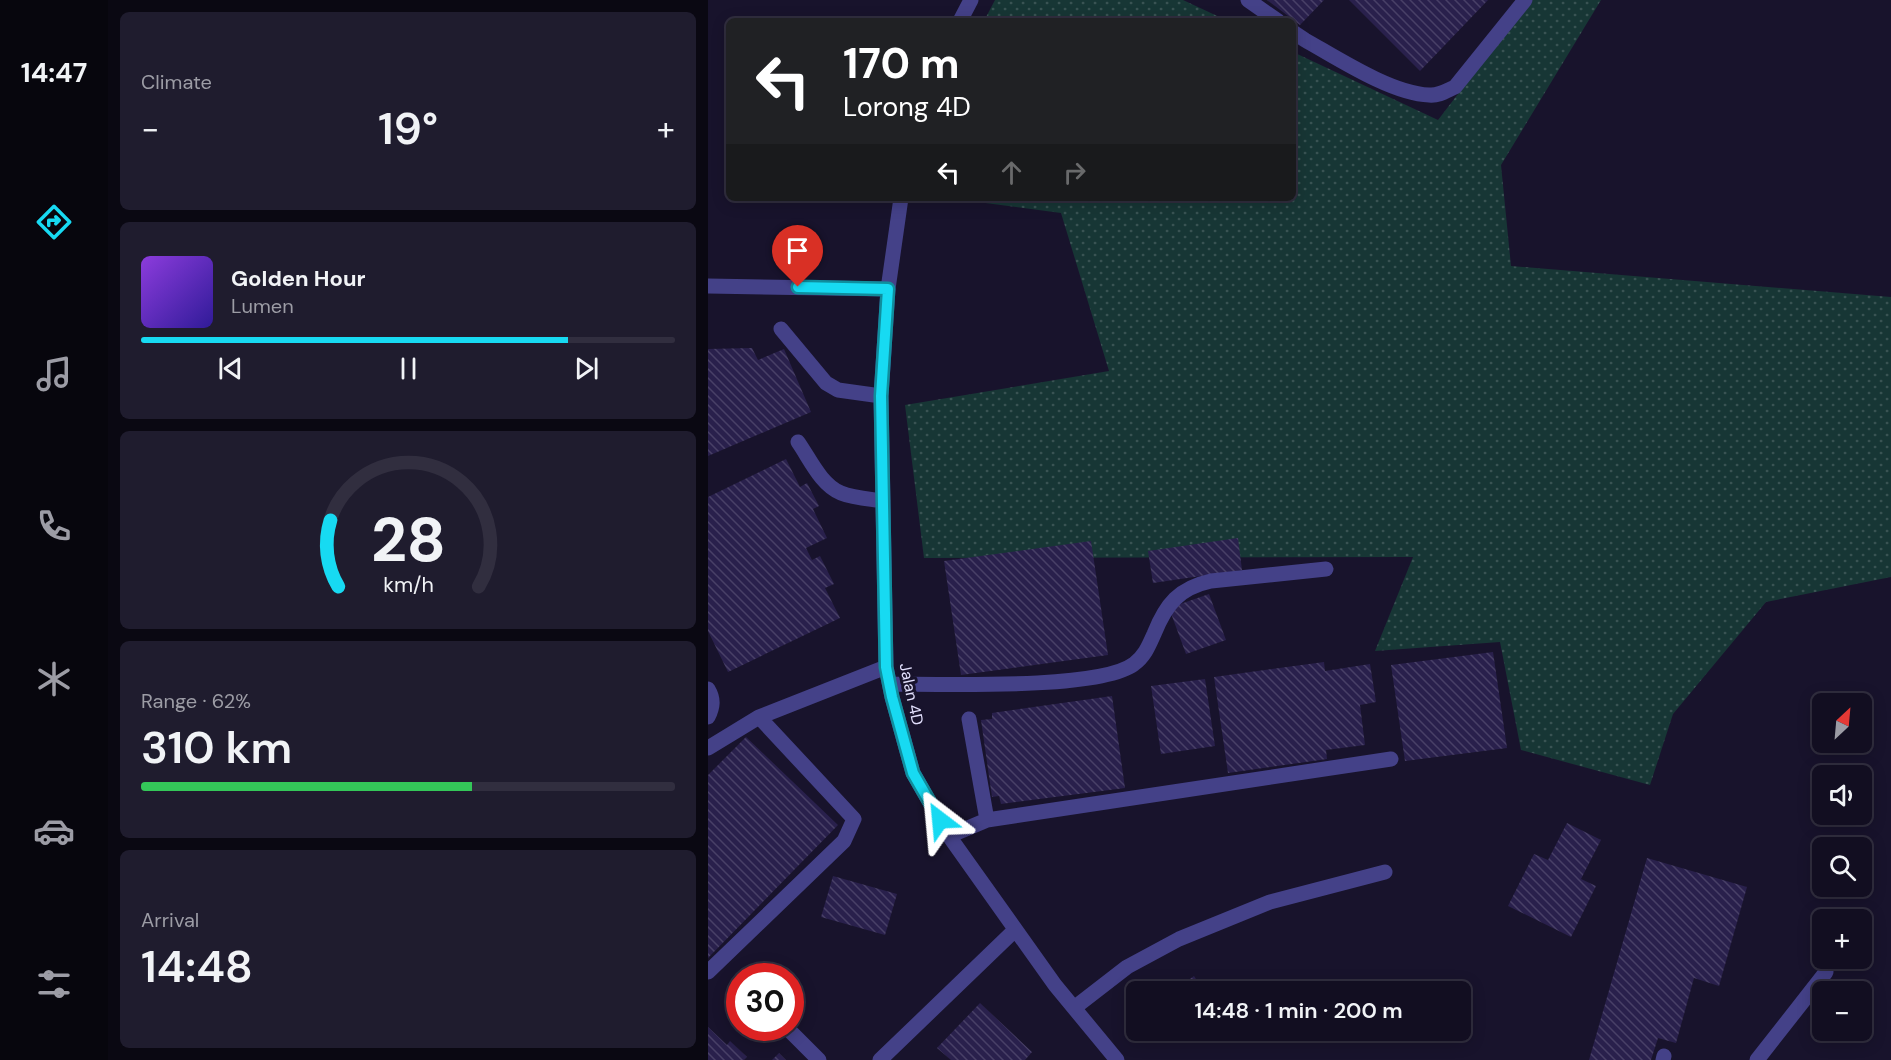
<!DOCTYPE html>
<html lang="en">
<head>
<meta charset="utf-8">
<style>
	:root { --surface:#120e21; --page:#1f1c2e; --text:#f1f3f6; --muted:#9c9ca5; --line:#312e3f; --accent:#17daf2 }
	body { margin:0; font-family:"DM Sans",sans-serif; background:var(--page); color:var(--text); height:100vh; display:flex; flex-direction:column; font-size:22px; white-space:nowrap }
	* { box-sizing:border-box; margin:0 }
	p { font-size:20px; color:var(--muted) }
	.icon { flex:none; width:33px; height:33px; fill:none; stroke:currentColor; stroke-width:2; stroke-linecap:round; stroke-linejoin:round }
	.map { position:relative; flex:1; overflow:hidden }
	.sheet { display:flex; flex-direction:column; gap:12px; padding:12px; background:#0a0812; width:600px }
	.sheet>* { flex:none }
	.banner { position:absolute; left:18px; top:18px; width:570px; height:183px; border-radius:9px; box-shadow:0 3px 15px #0003,0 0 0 2px var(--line); background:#202124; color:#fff; overflow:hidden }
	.needle { width:39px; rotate:26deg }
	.tools { position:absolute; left:1104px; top:693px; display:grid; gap:12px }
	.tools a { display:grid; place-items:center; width:60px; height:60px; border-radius:9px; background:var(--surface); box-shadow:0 3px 15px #0003,0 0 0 2px var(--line); font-size:30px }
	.speed { position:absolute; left:18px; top:963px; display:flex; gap:12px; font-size:30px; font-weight:700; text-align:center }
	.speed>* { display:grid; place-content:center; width:78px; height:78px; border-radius:50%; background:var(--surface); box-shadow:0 3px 15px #0003,0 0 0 2px var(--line); line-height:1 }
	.speed .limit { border:9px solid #d22; background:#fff; color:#111 }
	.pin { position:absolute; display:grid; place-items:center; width:51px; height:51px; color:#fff; margin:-62px -26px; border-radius:50% 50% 50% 0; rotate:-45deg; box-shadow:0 0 6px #0007 }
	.pin .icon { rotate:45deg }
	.me { position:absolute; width:66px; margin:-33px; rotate:331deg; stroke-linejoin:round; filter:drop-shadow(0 0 4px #0008) }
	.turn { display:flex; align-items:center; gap:21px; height:126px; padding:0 18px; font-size:27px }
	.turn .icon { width:78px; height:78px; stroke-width:2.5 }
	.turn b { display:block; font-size:42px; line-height:51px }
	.lanes { display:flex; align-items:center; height:57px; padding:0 18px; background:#0003; justify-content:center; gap:30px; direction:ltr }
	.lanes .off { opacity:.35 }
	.big { font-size:45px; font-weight:600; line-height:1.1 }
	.sheet .widget { flex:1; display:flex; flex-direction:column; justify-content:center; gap:9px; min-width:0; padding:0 21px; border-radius:9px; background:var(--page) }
	.sheet .dial { align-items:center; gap:0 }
	.dial svg { height:156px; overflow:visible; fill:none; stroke:var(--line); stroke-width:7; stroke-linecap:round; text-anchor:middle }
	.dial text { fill:var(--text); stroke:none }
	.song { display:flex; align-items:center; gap:18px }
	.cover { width:72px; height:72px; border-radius:9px; background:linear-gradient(135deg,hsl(270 70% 55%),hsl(250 70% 35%)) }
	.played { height:6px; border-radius:3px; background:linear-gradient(90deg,var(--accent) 80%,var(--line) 80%) }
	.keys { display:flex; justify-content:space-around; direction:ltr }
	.heat { display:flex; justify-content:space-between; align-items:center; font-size:33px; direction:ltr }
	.charge { height:9px; border-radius:4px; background:linear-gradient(90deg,#34c759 62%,var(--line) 0) }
	.trip { position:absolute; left:418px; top:981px; width:345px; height:60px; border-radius:9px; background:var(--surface); box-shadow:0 3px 15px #0003,0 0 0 2px var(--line); font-weight:600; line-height:60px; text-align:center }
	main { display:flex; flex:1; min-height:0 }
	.menu { display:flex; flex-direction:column; width:108px; justify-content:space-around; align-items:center; background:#07060d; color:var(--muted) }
	.menu .icon { width:42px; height:42px }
	.menu .selected { color:var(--accent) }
	.menu b { font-size:27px; color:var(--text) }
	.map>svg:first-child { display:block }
	.grass { fill:url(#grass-dots) }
	.building { fill:url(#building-back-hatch) }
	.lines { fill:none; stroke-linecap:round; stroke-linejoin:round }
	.minor { stroke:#444188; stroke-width:15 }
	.route-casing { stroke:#0f8e9d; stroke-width:15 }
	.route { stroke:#17daf2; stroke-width:10 }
	.labels { text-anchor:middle; stroke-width:6; stroke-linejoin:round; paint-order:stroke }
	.street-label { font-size:16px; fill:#e3e0fd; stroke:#18132c }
</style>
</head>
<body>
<main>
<nav class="menu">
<b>14:47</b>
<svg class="icon selected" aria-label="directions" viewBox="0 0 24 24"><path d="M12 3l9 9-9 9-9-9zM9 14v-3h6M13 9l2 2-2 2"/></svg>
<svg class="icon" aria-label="music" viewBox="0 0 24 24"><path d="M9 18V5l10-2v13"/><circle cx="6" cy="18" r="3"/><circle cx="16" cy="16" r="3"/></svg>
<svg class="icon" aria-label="phone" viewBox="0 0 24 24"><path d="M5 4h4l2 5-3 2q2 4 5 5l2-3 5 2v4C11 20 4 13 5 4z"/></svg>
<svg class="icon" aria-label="climate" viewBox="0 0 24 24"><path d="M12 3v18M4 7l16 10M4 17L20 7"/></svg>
<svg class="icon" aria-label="car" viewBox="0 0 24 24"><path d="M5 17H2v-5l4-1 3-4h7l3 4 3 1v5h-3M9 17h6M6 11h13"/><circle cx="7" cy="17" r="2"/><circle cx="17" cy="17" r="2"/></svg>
<svg class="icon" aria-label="filters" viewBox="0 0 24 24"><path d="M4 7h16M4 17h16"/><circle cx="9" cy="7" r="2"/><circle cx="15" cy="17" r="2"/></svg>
</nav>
<section class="sheet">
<div class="widget"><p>Climate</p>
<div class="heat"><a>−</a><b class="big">19°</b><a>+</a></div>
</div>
<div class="widget">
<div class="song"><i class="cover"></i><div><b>Golden Hour</b><p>Lumen</p></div></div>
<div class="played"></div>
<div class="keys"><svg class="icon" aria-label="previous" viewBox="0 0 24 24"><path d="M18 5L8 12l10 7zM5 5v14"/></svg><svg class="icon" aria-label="pause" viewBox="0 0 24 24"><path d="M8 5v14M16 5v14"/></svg><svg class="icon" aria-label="next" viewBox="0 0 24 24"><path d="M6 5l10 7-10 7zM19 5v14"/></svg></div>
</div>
<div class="widget dial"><svg viewBox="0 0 100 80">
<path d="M14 69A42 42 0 1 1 86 69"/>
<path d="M14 69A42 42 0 0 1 10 35" stroke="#17daf2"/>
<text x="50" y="56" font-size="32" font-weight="700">28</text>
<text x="50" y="72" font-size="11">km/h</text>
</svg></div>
<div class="widget"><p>Range · 62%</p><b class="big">310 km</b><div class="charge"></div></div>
<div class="widget"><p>Arrival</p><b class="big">14:48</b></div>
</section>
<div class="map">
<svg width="1183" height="1060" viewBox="0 0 1183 1060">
	<defs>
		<pattern id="grass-dots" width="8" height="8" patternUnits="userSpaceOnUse" patternTransform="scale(1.5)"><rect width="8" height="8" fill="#173635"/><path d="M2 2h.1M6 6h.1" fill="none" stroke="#395353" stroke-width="1.8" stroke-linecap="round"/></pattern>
		<pattern id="building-back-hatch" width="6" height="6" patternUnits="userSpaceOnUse" patternTransform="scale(1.5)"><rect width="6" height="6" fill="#29204c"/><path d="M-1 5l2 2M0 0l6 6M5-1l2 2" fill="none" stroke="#484067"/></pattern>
	</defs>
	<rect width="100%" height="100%" fill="#18132c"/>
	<path class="grass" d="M 287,0 L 475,0 L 520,21 L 276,21 Z
		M 822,0 L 893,0 L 793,165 L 803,266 L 1183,297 L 1183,577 L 1058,602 L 965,714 L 942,785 L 813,750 L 792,642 L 667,651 L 705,557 L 216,558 L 197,405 L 401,371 L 353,213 L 239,198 L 585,198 L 585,52 L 730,120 Z"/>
	<path class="building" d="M 559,0 L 616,0 L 592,25 Z
		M 641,0 L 780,0 L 712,71 Z
		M 44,348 L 50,360 L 76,349 L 103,412 L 0,456 L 0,349 Z
		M 78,459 L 92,487 L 99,483 L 111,506 L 105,509 L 119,538 L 98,548 L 104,560 L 112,556 L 126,584 L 117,588 L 132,618 L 20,672 L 0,631 L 0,497 Z
		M 530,538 L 534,570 L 445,583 L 440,551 Z
		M 383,541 L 400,655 L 253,675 L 236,561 Z
		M 501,594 L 518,640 L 478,654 L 461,608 Z
		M 785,652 L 799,748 L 697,761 L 683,665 Z
		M 616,662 L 617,671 L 662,664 L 668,702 L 652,705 L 657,745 L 618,750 L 619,759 L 520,773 L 506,677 Z
		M 497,679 L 507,746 L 453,754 L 443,686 Z
		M 404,696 L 417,788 L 293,804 L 291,796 L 284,797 L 273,720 L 284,719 L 284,713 Z
		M 38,737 L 130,825 L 0,958 L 0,775 Z
		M 859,823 L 893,840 L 873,879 L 888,886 L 863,937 L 800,906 L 826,854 L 840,860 Z
		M 939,858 L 1039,887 L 1011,986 L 986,978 L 968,1043 L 950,1038 L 943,1060 L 881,1060 Z
		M 125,876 L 189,894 L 177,935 L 113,917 Z
		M 486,976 L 496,992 L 464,992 Z
		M 272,1003 L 324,1052 L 317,1060 L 243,1060 L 229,1048 Z
		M 0,1027 L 19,1045 L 22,1041 L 39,1057 L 36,1060 L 0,1060 Z
		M 473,1030 L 486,1030 L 477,1037 Z
		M 71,1053 L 78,1060 L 64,1060 Z"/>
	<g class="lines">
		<path class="minor" d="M 540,0 L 570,21
			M 252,21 L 263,0
			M 585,32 L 597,40 C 629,58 684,94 721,95 C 731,96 738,91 747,87 L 817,0
			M 193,198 L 180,289 L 173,396 L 178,667 L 184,697 L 205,773 L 241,836 L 347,985 L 409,1060
			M 0,286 L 180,289
			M 73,329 L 118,383 L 130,390 L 173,396
			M 90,442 C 102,459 113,485 133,493 C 145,498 162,499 175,501
			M 182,684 C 231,684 392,690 426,664 C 437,656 441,645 446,634 C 458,604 471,588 503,581 L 618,569
			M 0,689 C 6,699 5,707 0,717
			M 261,719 L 279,820
			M 0,748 L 51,717 L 178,667
			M 241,836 L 279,820 L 683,759
			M 0,972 L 136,841 L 146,819 L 51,717
			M 366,1008 L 419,967 L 471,939 L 562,902 L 677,872
			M 79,1028 L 111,1060
			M 172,1060 L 307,930
			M 955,1060 L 956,1056
			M 1049,1060 L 1118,972"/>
	</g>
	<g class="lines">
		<defs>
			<path id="route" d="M 90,287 L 180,289 L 173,396 L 178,667 L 184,697 L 205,773 L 232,820"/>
		</defs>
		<use href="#route" class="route-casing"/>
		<use href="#route" class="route"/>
	</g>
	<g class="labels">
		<g class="street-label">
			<text transform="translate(204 694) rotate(78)" y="6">Jalan 4D</text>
		</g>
	</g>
</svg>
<div class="tools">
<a><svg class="needle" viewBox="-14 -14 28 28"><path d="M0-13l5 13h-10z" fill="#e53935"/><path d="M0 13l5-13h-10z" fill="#9c9ca5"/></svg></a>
<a><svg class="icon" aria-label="sound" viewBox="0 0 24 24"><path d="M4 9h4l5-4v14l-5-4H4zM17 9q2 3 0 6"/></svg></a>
<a><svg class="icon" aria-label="search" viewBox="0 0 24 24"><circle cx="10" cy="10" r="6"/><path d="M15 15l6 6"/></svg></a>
<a>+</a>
<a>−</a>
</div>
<div class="speed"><div class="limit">30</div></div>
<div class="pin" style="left:90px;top:287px;background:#d93025"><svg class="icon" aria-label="arrive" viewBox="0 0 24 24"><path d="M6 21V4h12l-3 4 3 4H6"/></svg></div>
<svg class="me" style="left:232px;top:820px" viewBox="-20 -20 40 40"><path d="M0-17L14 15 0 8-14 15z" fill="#17daf2" stroke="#fff" stroke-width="4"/></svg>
<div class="trip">14:48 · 1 min · 200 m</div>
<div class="banner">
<div class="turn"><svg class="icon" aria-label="left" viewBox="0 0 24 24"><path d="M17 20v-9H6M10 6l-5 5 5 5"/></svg><div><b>170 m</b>Lorong 4D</div></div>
<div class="lanes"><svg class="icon" aria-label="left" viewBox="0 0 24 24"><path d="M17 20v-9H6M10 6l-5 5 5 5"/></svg><svg class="icon off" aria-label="ahead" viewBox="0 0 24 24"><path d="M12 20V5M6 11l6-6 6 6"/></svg><svg class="icon off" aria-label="right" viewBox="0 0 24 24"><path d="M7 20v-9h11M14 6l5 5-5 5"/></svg></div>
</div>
</div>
</main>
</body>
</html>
